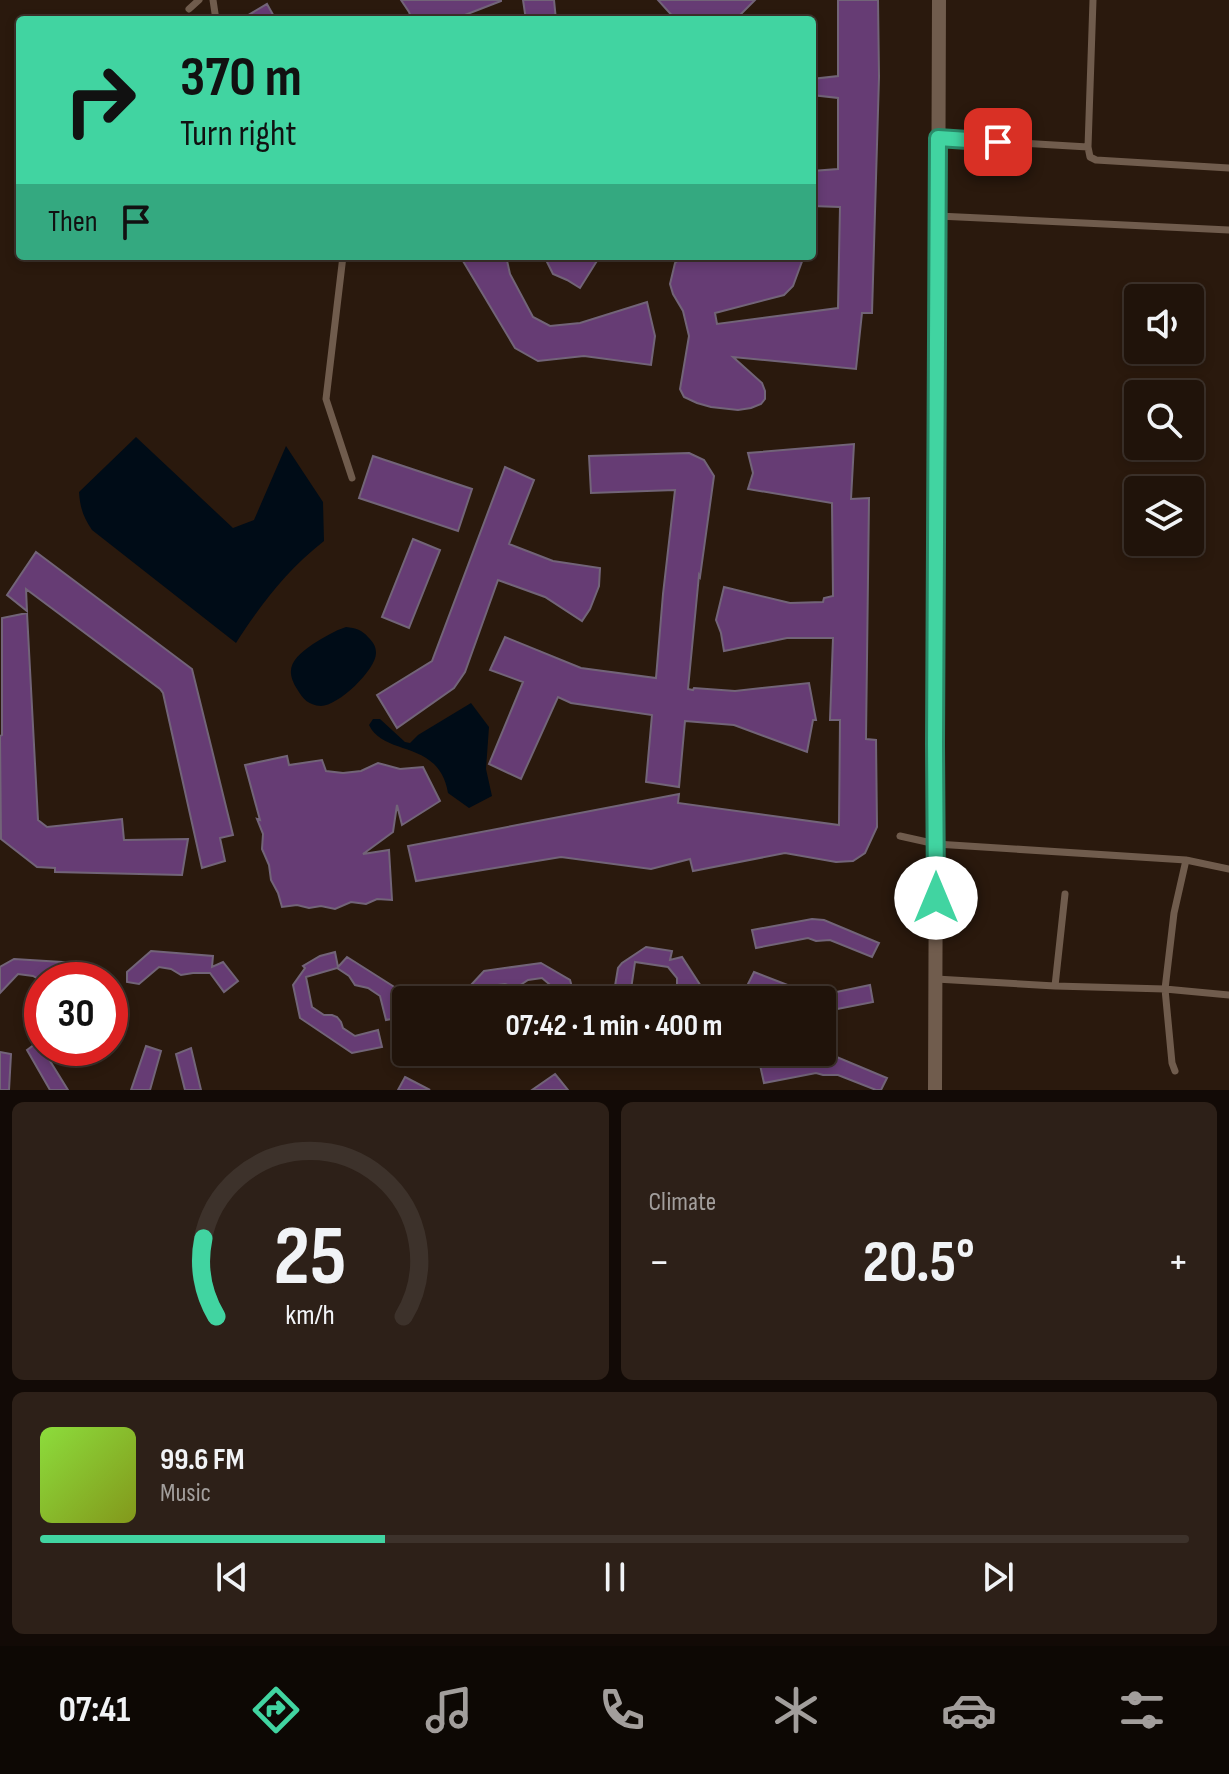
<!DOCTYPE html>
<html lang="en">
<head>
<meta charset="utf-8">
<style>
	:root { --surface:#20130a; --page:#2d2018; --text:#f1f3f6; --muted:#a29e9c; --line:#3d322b; --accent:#41d4a1 }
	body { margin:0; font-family:"Sofia Sans Condensed",sans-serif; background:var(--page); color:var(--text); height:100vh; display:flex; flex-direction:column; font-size:30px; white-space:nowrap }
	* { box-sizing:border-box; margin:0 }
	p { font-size:26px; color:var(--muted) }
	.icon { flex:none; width:44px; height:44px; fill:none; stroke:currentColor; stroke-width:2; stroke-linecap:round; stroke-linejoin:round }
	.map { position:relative; height:1090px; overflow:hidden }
	.drawer { display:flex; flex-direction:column; gap:12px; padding:12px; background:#120a06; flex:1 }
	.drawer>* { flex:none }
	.guide { position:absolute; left:16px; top:16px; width:800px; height:244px; border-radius:8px; box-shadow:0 4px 12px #0003,0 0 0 2px var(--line); background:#41d4a1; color:#111; overflow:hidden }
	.fabs { position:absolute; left:1124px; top:284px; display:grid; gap:16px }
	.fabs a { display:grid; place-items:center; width:80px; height:80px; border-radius:8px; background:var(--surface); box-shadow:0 4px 12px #0003,0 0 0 2px var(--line); font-size:40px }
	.speed { position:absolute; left:24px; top:962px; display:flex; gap:16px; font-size:40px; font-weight:700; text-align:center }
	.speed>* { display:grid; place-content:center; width:104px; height:104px; border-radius:50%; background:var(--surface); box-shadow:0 4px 12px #0003,0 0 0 2px var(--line); line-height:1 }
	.speed .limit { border:12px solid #d22; background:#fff; color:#111 }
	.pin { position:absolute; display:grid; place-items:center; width:68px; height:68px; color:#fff; margin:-34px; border-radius:16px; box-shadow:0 4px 12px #0006 }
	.me { position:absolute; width:88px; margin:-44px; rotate:0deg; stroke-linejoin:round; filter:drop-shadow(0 0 6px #0008) }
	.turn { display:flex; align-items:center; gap:28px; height:168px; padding:0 32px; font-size:36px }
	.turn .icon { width:104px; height:104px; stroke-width:2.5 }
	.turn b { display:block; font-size:56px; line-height:68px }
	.then { display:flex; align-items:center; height:76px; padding:0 32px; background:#0003; gap:16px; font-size:30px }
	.big { font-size:60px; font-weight:700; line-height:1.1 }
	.drawer .card { flex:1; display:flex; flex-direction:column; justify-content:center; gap:12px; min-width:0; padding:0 28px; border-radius:12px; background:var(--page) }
	.drawer .dial { align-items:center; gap:0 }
	.dial svg { height:208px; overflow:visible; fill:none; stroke:var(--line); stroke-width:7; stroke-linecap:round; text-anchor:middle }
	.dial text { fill:var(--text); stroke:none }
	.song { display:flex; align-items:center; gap:24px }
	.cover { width:96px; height:96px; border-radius:12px; background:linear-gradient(135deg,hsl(90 70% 55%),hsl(70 70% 35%)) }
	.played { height:8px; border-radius:4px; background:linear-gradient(90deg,var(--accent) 30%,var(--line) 30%) }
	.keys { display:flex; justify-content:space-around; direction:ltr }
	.heat { display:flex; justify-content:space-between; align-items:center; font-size:44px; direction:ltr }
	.drawer .tiles { flex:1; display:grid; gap:12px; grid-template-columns:1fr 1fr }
	.card:last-child { grid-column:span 2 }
	.trip { position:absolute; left:392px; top:986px; width:444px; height:80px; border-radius:8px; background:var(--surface); box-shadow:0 4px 12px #0003,0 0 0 2px var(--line); font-weight:700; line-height:80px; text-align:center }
	.tabs { display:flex; height:128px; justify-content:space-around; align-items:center; background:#0d0804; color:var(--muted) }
	.tabs .icon { width:56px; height:56px }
	.tabs .active { color:var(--accent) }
	.tabs b { font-size:36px; color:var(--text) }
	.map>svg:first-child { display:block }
	.water { fill:#000c17 }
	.building { fill:#663c74; stroke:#726478; stroke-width:2 }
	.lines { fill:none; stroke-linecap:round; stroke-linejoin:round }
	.service { stroke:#705c4d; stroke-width:7 }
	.minor { stroke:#705c4d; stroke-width:14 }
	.route-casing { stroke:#2a8a69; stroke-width:20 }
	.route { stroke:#41d4a1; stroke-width:14 }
</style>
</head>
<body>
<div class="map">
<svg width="1229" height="1090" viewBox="0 0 1229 1090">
	<rect width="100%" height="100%" fill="#2a190d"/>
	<path class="water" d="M 136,437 L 233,528 L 254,520 L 286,446 L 323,502 L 324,541 C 286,571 262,603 236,643 L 92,530 C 83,517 80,507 79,492 Z
		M 346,627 C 356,628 362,630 368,637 C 373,642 376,646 376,653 C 376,670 338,706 321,706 C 308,705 303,699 297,689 C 283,667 295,657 313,644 C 324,637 334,631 346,627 Z
		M 471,703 L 489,727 L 486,769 L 492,796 L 469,808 L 448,793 C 439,739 384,757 369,725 L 373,719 L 380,719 L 405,742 L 410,743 L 418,735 Z"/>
	<path class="building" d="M 401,0 L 501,0 L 501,1 L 452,20 L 412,20 L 409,12 Z
		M 523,0 L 554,0 L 556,20 L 526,20 Z
		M 658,0 L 755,0 L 735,20 L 676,20 Z
		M 838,0 L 878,0 L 879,77 L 872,313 L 862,313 L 856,369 L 733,357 L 762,383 L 765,391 L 765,399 L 761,404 L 751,408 L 738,410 L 711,407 L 697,403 L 684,397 L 680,389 L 689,336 L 683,311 L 673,294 L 670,284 L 675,263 L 681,258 L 687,256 L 804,256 L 793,286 L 784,295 L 715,313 L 717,324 L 838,308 L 840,207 L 812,206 L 812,171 L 838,169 L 838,98 L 812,95 L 812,79 L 838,76 Z
		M 267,4 L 276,20 L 240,20 Z
		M 460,256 L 506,256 L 510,274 L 533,317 L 550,326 L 580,323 L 647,302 L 655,336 L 651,365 L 584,356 L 538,361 L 515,348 Z
		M 544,256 L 600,256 L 580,288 L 567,280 L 553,274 Z
		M 854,444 L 851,499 L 869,498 L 866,739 L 876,740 L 877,827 L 865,853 L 853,861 L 836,862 L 785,853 L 693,871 L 690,859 L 651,869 L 561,857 L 416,881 L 408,846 L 679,794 L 678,803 L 839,825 L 840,720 L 830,720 L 833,638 L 787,638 L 724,651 L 721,633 L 716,620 L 724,587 L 790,603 L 823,602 L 824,598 L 833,596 L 832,503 L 748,489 L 753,473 L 748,453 Z
		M 689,453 L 704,460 L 714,476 L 700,577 L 699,575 L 688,689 L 693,690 L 694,688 L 735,691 L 809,683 L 816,720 L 813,720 L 807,752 L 734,725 L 685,721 L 679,787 L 646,782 L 652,715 L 571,703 L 558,697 L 521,779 L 489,764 L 523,682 L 490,670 L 505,637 L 581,668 L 656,678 L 663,594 L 675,490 L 591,493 L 589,456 Z
		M 373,456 L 472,489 L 458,531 L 359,498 Z
		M 505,467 L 534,480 L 509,544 L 553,561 L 600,568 L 599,586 L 590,609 L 582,621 L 545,597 L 498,580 L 465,672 L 454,688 L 397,728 L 377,695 L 432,661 Z
		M 413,539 L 440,550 L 409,628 L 382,617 Z
		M 36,552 L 192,669 L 233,835 L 220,838 L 225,861 L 202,868 L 163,693 L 160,689 L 26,589 L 27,611 L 7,595 Z
		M 27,613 L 38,820 L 47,827 L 122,819 L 124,840 L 188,839 L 182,875 L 55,872 L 55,868 L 37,867 L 1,839 L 0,736 L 2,735 L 2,618 Z
		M 287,756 L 289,765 L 322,760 L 326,771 L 343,773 L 361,771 L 378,763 L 400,769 L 423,767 L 440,801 L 402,825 L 397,805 L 393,832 L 363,854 L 389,850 L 392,900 L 377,899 L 366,904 L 351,902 L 335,909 L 321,906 L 309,908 L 297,905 L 282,907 L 278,893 L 271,880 L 269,865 L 262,849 L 263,834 L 257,819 L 260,820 L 245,765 Z
		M 812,919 L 824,920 L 879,943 L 872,957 L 830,940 L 816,941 L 808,938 L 756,948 L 752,930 Z
		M 646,947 L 672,951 L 670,960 L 682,957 L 710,1000 L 692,1000 L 680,992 L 677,989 L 677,978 L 668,967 L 635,962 L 630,996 L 614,992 L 618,968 L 622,963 Z
		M 151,951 L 213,956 L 212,967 L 223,962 L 238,981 L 224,992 L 210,973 L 193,973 L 181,975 L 171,969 L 159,967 L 139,984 L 127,982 L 127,972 Z
		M 335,952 L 338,967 L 347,957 L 396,988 L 402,1017 L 386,1020 L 380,996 L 368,988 L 355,985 L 349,976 L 337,968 L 306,977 L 312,1007 L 324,1015 L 332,1015 L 337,1017 L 341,1022 L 343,1028 L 355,1036 L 378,1030 L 382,1047 L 352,1053 L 300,1018 L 293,985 L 305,968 L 303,966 L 320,956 Z
		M 14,959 L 78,963 L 91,980 L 58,978 L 40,980 L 33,976 L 18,974 L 0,993 L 0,967 Z
		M 541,963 L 570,980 L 574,994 L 562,995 L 542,978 L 528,980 L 516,988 L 505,984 L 490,986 L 478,1000 L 457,1000 L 484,971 Z
		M 754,972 L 803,991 L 813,989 L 827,994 L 870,985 L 873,1002 L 822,1012 L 822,1000 L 781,1000 L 747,986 Z
		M 39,1041 L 42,1048 L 68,1090 L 50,1090 L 27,1050 Z
		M 146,1046 L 161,1051 L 150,1090 L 131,1090 Z
		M 191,1048 L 201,1090 L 185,1090 L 176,1054 Z
		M 0,1052 L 11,1054 L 9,1090 L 0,1090 Z
		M 820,1054 L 832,1055 L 887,1078 L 881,1090 L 876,1090 L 838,1075 L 823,1075 L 816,1073 L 764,1083 L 760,1065 Z
		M 555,1074 L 568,1090 L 532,1090 Z
		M 405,1077 L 430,1090 L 398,1090 Z"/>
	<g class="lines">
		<path class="service" d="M 213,0 L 216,20
			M 1093,0 L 1088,147 L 1090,157 L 1096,160 L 1229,168
			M 189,9 L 199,0
			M 938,138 L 1088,147
			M 938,216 L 1229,230
			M 343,256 L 326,399 L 352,478
			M 900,836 L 936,844 L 1186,860 L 1229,869
			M 936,979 L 1055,986 L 1165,989 L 1229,995
			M 1055,986 L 1065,894
			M 1175,1071 L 1172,1063 L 1165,989 L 1174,913 L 1186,860"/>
		<path class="minor" d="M 935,1090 L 939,0"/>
	</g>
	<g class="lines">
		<defs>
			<path id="route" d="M 936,898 L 935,744 L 938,138 L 998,142"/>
		</defs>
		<use href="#route" class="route-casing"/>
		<use href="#route" class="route"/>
	</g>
</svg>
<div class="fabs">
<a><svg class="icon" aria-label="sound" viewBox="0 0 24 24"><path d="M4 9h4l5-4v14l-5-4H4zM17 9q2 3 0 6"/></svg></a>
<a><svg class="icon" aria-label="search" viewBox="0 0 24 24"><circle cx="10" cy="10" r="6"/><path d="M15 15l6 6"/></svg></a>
<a><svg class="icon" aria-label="layers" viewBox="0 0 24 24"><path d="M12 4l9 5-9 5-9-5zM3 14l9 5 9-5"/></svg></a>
</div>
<div class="speed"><div class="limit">30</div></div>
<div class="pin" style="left:998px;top:142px;background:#d93025"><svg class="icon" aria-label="arrive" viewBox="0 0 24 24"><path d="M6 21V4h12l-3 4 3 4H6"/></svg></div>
<svg class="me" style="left:936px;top:898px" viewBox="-20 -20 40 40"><circle r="19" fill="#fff"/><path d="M0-13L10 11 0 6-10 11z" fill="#41d4a1"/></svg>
<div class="trip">07:42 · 1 min · 400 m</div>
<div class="guide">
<div class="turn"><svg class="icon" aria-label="right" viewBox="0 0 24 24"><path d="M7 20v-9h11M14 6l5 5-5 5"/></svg><div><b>370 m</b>Turn right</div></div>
<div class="then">Then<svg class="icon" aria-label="arrive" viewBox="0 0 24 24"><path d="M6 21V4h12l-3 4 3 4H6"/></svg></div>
</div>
</div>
<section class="drawer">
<div class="tiles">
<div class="card dial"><svg viewBox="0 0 100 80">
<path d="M14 69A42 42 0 1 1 86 69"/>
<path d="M14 69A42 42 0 0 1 9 39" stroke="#41d4a1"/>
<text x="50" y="56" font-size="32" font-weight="700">25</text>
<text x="50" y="72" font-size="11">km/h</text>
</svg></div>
<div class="card"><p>Climate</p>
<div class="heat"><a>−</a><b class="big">20.5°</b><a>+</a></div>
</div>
<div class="card">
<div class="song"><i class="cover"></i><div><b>99.6 FM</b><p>Music</p></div></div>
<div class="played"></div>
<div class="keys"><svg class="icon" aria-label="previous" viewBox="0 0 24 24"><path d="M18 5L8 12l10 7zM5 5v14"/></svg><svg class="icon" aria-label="pause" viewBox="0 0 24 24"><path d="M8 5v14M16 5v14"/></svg><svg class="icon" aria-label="next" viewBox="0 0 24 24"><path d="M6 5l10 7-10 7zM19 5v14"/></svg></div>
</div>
</div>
</section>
<nav class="tabs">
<b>07:41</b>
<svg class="icon active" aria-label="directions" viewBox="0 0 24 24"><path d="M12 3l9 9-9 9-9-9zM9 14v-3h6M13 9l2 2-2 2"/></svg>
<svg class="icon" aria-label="music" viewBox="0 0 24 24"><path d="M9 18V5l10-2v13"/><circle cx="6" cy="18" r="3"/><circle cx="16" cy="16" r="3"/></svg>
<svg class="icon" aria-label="phone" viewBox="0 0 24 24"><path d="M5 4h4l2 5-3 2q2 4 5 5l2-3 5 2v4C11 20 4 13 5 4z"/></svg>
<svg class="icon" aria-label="climate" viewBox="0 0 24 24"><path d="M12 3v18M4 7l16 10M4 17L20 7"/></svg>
<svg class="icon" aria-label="car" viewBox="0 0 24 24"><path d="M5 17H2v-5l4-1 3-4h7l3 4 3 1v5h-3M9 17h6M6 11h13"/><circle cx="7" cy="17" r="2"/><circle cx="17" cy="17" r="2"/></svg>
<svg class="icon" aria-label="filters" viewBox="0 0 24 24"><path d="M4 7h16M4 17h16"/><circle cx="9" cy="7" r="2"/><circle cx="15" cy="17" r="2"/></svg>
</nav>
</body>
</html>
